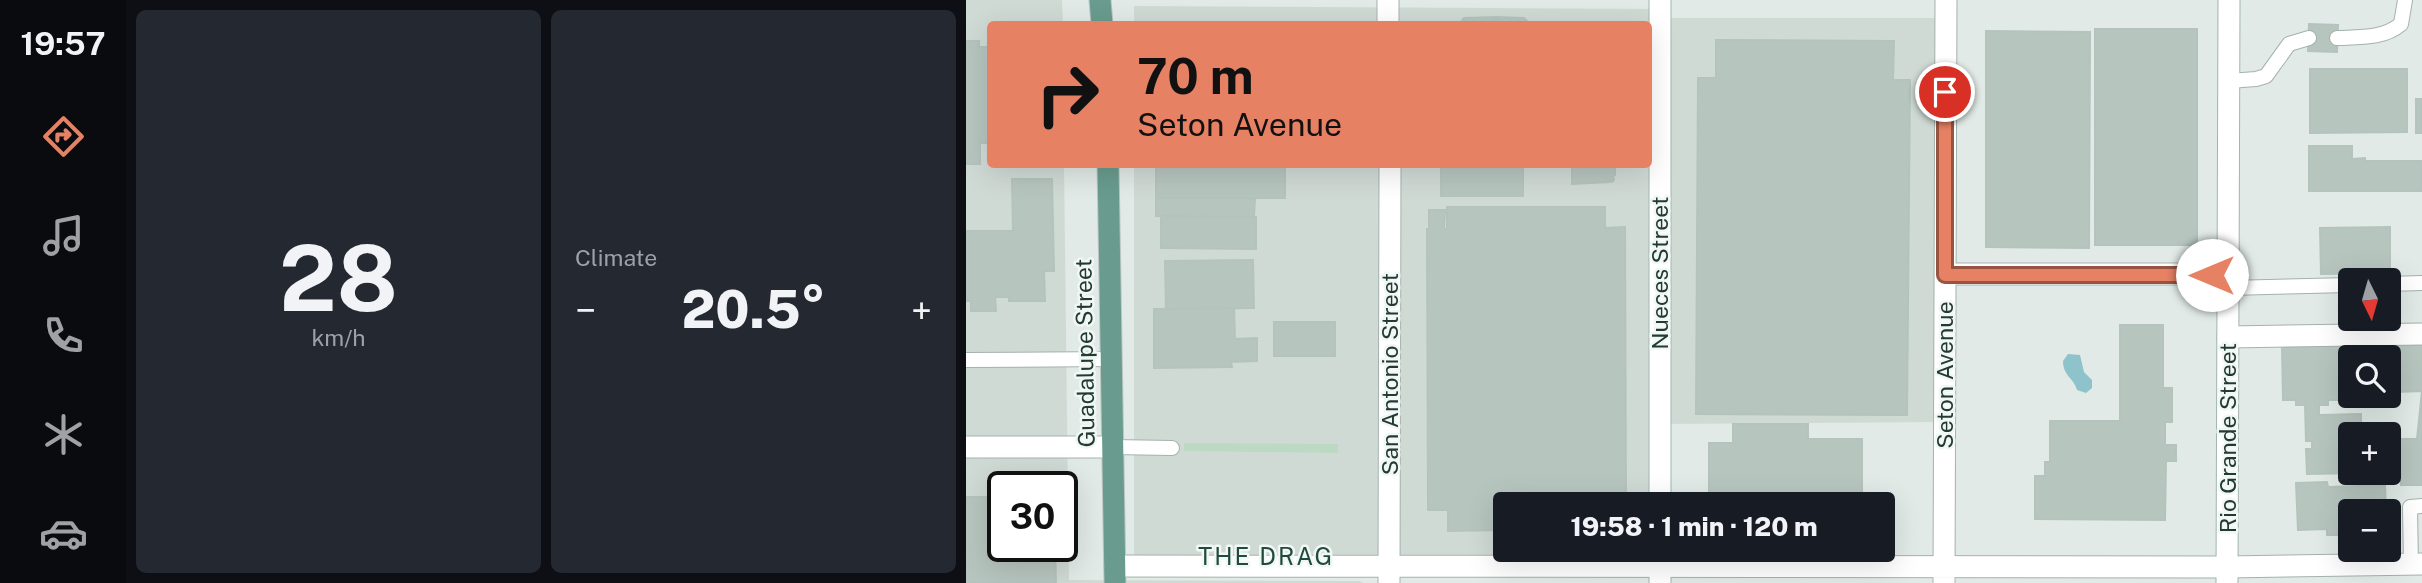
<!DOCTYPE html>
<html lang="en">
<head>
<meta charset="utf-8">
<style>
	:root { --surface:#171b24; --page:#242831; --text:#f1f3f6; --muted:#9ea1a6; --accent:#e68164 }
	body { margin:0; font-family:"Public Sans",sans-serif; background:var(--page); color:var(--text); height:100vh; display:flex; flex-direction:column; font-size:26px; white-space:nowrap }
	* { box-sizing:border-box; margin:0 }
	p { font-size:23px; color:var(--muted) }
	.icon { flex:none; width:38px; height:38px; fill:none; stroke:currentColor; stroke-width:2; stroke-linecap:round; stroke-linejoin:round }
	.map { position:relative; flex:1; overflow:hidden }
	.details { display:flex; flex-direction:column; gap:10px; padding:10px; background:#0d0f14; width:840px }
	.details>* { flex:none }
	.guide { position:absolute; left:21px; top:21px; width:665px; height:147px; border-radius:7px; box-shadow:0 7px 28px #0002; background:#e68164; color:#111; overflow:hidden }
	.needle { width:46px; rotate:175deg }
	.tools { position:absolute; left:1372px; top:268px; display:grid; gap:14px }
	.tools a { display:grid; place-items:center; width:63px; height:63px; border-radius:7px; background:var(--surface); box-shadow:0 7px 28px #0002; font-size:35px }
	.speed { position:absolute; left:21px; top:471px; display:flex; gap:14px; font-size:35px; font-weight:700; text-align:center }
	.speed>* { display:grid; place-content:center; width:91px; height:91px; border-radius:50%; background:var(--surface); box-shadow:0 7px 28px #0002; line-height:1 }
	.speed .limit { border:4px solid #111; border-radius:10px; background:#fff; color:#111 }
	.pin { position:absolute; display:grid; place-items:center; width:60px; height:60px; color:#fff; margin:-30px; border:4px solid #fff; border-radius:50%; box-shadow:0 2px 7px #0007 }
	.me { position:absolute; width:77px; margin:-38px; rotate:270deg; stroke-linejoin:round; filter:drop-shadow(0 0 5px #0008) }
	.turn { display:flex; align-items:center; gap:24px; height:147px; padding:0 35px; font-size:32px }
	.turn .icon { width:91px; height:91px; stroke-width:2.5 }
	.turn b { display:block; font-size:49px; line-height:60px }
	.big { font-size:52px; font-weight:800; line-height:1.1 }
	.details .tile { flex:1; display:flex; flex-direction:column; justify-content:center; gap:10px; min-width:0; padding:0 24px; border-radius:10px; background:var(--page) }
	.details .dial { align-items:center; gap:0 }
	.dial b { font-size:91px; line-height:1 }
	.heat { display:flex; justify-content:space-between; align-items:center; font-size:38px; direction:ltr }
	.details .tiles { flex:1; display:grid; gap:10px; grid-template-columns:repeat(2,1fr) }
	.trip { position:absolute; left:527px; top:492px; width:402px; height:70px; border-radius:7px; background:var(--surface); box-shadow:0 7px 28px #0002; font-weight:800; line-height:70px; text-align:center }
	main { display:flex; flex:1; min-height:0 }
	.tabs { display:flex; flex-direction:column; width:126px; justify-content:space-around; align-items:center; background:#090b0e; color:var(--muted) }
	.tabs .icon { width:49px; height:49px }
	.tabs .current { color:var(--accent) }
	.tabs b { font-size:32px; color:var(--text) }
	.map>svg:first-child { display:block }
	.built { fill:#d0dad5; fill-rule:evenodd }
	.green { fill:#bcdac3 }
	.water { fill:#8ec3cb }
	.building { fill:#b7c5bf; stroke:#b4c3bd; stroke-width:2; fill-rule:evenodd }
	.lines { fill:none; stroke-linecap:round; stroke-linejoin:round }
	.lane-casing { stroke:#a4b2ad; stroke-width:16 }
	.street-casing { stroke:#a4b2ad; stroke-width:23 }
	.secondary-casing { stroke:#a1b5ad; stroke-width:23 }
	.primary-casing { stroke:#bdc4c2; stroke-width:23 }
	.lane { stroke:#fff; stroke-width:14 }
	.street { stroke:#fff; stroke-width:21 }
	.secondary { stroke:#fff; stroke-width:21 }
	.primary { stroke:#699c8e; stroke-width:21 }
	.route-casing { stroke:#965441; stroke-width:18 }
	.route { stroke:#e68164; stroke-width:12 }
	.labels { text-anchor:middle; stroke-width:5; stroke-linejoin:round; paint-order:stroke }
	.street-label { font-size:23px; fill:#233a33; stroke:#f1f7f4 }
	.neighbourhood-label { font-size:24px; letter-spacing:2px; fill:#214a3f; stroke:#f1f7f4 }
</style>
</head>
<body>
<main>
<nav class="tabs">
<b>19:57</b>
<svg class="icon current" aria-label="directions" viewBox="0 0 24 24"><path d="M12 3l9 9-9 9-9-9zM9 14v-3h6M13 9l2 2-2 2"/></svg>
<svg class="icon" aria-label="music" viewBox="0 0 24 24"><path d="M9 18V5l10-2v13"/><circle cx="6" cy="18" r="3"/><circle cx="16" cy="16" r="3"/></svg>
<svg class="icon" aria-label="phone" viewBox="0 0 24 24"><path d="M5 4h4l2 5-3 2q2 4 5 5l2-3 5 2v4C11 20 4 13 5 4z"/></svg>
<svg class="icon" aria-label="climate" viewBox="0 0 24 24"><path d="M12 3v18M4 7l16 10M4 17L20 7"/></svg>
<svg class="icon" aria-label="car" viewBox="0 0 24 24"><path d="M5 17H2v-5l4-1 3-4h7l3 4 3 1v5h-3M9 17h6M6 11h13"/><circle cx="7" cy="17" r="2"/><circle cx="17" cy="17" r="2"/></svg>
</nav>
<section class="details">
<div class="tiles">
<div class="tile dial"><b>28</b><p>km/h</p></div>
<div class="tile"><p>Climate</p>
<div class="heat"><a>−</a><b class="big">20.5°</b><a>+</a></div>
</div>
</div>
</section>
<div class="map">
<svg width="1456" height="583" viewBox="0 0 1456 583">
	<rect width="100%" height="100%" fill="#e1eae6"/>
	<path class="built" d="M 0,0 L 96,0 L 97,24 L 24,24 L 24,164 L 98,165 L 103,580 L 393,581 L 398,583 L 0,583 ZM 37,486 L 96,486 L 96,546 L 37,546 Z
		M 168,6 L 690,9 L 694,18 L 972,18 L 973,422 L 694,424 L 694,504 L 539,504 L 539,550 L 694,550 L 694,566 L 414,558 L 168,557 L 168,165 L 682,164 L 682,24 L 168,24 Z"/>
	<path class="green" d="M 218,443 L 372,444 L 372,453 L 218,451 Z"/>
	<path class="water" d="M 1102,354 L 1114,355 L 1118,372 L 1126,380 L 1126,388 L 1120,393 L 1111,390 C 1108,378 1097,376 1097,361 Z"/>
	<path class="building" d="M 530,17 L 530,24 L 493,24 L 498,18 Z
		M 530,17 L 558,18 L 564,24 L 530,24 Z
		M 1343,24 L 1372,25 L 1371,52 L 1342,51 Z
		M 1129,29 L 1231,29 L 1231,245 L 1129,245 Z
		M 1020,31 L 1124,32 L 1123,248 L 1020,247 Z
		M 750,40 L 928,41 L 927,80 L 944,80 L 941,415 L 730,414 L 732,78 L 750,78 Z
		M 0,41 L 13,41 L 13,47 L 24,47 L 24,143 L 14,143 L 14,164 L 0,164 Z
		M 1344,69 L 1441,69 L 1441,132 L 1344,133 Z
		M 1450,99 L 1456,99 L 1456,133 L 1450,133 Z
		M 1343,146 L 1386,146 L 1386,159 L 1399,158 L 1399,161 L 1456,161 L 1456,191 L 1343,191 Z
		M 190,164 L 319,164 L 319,198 L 190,198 Z
		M 475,164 L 557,164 L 557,196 L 475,196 Z
		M 606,164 L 649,164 L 649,175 L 647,176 L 648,180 L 646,182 L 642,179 L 643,182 L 606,184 Z
		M 46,179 L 86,179 L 88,271 L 78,271 L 79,301 L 43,301 L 43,297 L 29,297 L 30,311 L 5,311 L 5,301 L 0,301 L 0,231 L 47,231 Z
		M 190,198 L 289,198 L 288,217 L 190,216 Z
		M 481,207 L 639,207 L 639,228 L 659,227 L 660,504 L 539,504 L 539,530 L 482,531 L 482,510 L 462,510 L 461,229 L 463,229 L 463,210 L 479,210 L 478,229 L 481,229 Z
		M 195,216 L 290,217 L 290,249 L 195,248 Z
		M 1424,227 L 1424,273 L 1355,274 L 1354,228 Z
		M 287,260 L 288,308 L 200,309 L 199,261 Z
		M 268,308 L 269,339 L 291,338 L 291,361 L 265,362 L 266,367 L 188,368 L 188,309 Z
		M 308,322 L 369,322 L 369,356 L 308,356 Z
		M 1154,325 L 1197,325 L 1197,388 L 1206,388 L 1206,422 L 1199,422 L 1199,445 L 1210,445 L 1210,461 L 1200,461 L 1199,520 L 1069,519 L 1069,476 L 1079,476 L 1079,462 L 1084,462 L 1084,421 L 1154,421 Z
		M 1456,343 L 1456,485 L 1435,485 L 1433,439 L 1451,439 L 1456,391 L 1430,392 L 1430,399 L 1416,400 L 1417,404 L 1385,405 L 1385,400 L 1362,400 L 1362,405 L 1353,405 L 1353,415 L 1395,414 L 1395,428 L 1401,428 L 1401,434 L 1384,434 L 1384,472 L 1395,473 L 1341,474 L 1340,449 L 1346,449 L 1346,441 L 1340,441 L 1339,405 L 1330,405 L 1330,400 L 1317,400 L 1316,344 ZM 1384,357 L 1423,357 L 1423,396 L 1384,396 Z
		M 767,424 L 842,424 L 842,439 L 896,439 L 896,504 L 743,504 L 743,443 L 767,443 Z
		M 1361,482 L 1362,487 L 1419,485 L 1420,511 L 1384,511 L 1384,531 L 1375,532 L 1375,535 L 1361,535 L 1361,529 L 1332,530 L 1330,483 Z
		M 0,497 L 37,497 L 37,546 L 89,546 L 90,583 L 0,583 Z"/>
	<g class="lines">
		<defs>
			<path id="lane" d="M 1371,38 C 1394,37 1417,39 1435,24 L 1439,0
				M 1263,81 L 1290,79 L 1300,76 L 1323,44 L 1343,38
				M 1423,284 L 1456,283
				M 1262,288 L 1384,285
				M 0,360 L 146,359
				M 147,447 L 206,448
				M 1445,565 L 1444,507 L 1456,506"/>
			<path id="street" d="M 422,0 L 422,24
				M 979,274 L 1262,274
				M 1262,337 L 1456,334
				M 0,447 L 147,447
				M 149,566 L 1261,567 L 1456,564
				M 423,583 L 424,164
				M 978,583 L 980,0"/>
			<path id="secondary" d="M 694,0 L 694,504
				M 694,550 L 694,583
				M 1261,583 L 1263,0"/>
			<path id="primary" d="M 134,0 L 136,24
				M 142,164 L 149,583"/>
		</defs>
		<use href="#lane" class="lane-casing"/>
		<use href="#street" class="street-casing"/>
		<use href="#secondary" class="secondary-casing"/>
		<use href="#primary" class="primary-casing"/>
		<use href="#lane" class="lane"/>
		<use href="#street" class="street"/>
		<use href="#secondary" class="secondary"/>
		<use href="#primary" class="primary"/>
	</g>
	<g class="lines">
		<defs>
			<path id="route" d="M 979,92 L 979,275 L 1246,275"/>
		</defs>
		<use href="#route" class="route-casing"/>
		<use href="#route" class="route"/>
	</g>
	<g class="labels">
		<g class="street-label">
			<text transform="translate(694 273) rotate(-90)" y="8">Nueces Street</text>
			<text transform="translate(119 353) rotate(-91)" y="8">Guadalupe Street</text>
			<text transform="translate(424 374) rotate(-90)" y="8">San Antonio Street</text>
			<text transform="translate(979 375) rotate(-90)" y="8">Seton Avenue</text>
			<text transform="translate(1262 438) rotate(-90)" y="8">Rio Grande Street</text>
		</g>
		<g class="neighbourhood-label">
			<text x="300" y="565">THE DRAG</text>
		</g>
	</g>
</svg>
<div class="tools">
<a><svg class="needle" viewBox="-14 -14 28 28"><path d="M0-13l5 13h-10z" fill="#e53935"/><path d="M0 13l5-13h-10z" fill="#9ea1a6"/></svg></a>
<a><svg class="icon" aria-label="search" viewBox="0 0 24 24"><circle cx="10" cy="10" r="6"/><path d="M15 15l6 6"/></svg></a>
<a>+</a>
<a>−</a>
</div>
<div class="speed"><div class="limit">30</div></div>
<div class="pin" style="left:979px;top:92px;background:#d93025"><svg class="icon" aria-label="arrive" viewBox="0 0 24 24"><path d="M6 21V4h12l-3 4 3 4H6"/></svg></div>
<svg class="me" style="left:1246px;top:275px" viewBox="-20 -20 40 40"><circle r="19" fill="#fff"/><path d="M0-13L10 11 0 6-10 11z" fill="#e68164"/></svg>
<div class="trip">19:58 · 1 min · 120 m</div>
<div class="guide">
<div class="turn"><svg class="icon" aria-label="right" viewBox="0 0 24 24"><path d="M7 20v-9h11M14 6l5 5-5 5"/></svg><div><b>70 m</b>Seton Avenue</div></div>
</div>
</div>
</main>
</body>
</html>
